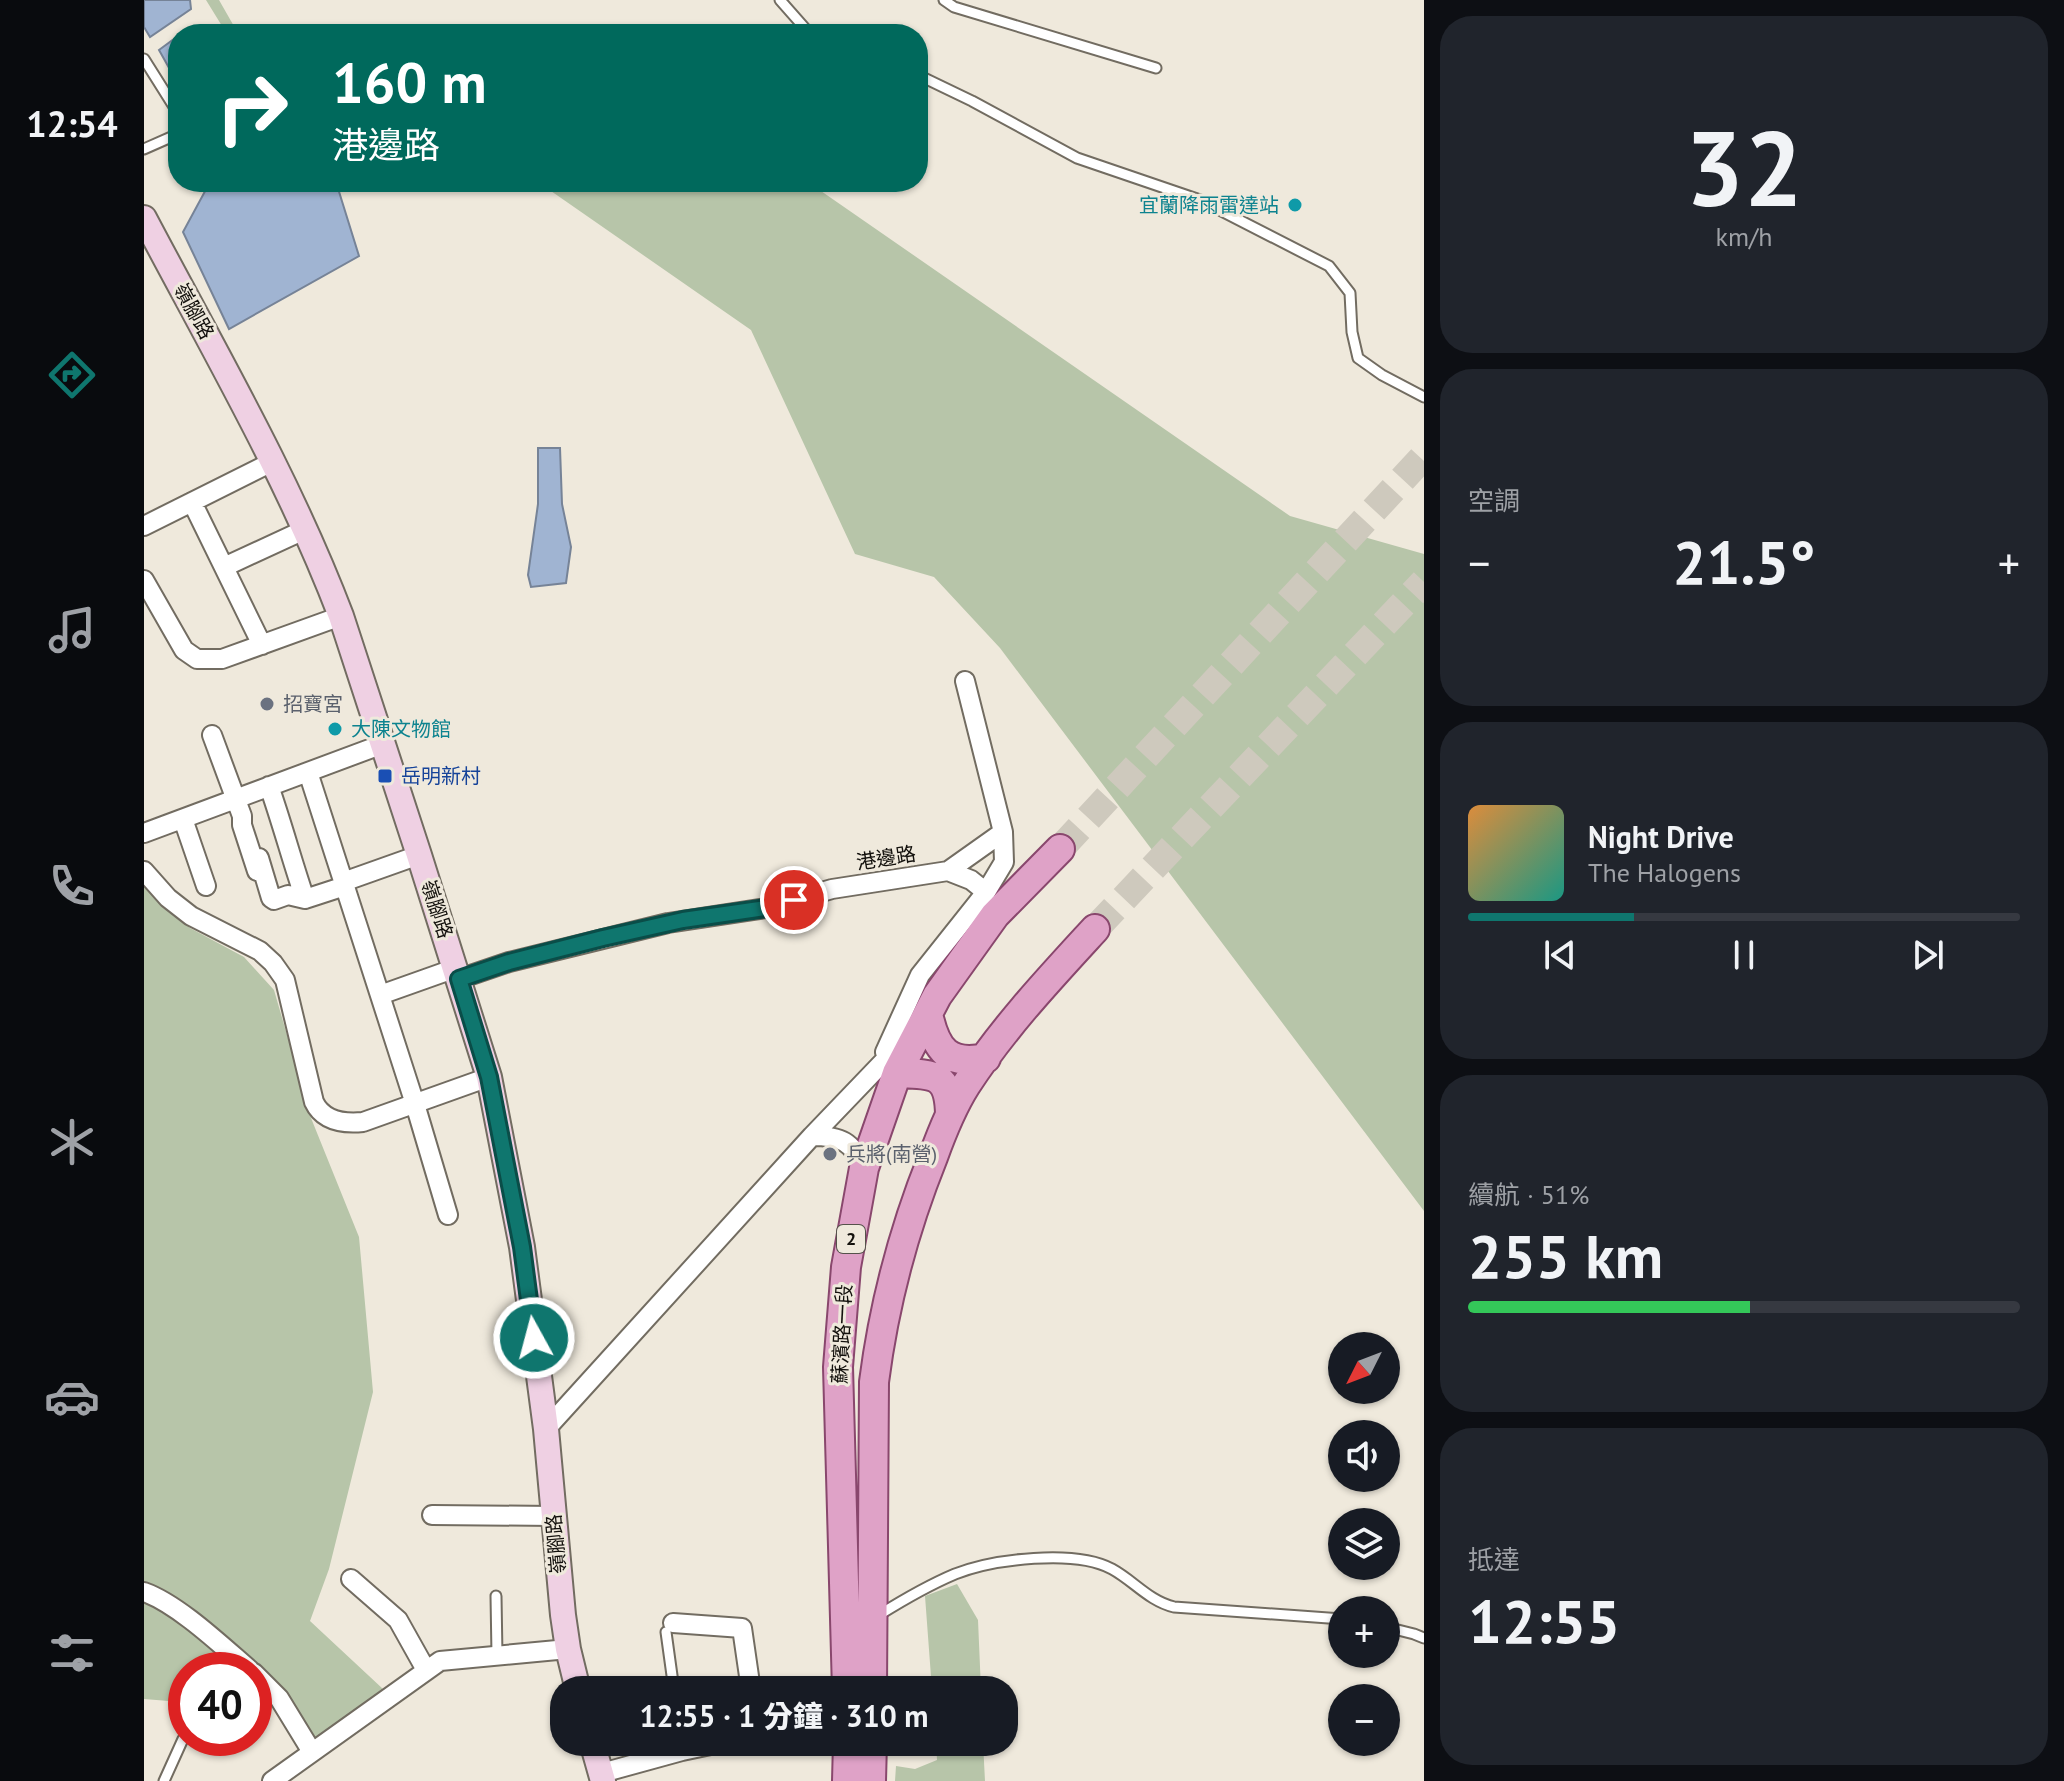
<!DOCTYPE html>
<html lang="zh-TW">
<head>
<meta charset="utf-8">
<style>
	:root { --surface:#171b24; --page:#20242c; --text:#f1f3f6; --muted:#9ea1a6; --line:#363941; --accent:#0f766e }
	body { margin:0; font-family:"PT Sans","Noto Sans TC",sans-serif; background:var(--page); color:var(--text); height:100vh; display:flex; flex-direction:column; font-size:30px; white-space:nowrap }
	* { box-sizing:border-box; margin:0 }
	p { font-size:26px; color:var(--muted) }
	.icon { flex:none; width:44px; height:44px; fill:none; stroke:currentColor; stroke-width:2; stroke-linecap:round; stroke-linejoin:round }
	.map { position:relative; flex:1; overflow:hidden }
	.drawer { display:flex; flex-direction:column; gap:16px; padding:16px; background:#0d0f14; width:640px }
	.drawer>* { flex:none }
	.hud { position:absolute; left:24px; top:24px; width:760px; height:168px; border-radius:32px; box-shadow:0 2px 6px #0004; background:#00695c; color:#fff; overflow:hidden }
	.needle { width:52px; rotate:228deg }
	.tools { position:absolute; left:1184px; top:1332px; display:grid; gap:16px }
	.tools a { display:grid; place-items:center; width:72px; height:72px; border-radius:50%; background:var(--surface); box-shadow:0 2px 6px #0004; font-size:40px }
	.speed { position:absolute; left:24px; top:1652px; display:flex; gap:16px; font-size:40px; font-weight:700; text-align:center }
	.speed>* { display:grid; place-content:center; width:104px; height:104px; border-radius:50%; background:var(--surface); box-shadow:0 2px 6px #0004; line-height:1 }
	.speed .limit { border:12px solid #d22; background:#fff; color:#111 }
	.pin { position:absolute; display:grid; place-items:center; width:68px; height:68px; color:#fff; margin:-34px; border:4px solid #fff; border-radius:50%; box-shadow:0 2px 8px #0007 }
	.me { position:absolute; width:88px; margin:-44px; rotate:353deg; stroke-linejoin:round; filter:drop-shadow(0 0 6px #0008) }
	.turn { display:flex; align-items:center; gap:28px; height:168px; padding:0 32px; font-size:36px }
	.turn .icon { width:104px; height:104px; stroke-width:2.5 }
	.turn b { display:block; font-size:56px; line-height:68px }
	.big { font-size:60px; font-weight:800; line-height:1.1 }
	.drawer .widget { flex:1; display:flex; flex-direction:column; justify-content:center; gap:12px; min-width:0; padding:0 28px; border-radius:32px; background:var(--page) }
	.drawer .dial { align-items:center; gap:0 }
	.dial b { font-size:104px; line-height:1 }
	.song { display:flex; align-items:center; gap:24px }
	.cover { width:96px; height:96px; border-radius:12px; background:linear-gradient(135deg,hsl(30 70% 55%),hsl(170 70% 35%)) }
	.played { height:8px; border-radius:4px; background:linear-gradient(90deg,var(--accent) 30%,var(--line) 30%) }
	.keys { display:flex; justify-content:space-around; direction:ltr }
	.heat { display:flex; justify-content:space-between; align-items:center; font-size:44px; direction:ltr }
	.charge { height:12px; border-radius:6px; background:linear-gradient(90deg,#34c759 51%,var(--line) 0) }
	.trip { position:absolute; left:406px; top:1676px; width:468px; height:80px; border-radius:32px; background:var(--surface); box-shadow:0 2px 6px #0004; font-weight:800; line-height:80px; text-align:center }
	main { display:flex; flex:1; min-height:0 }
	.menu { display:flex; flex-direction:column; width:144px; justify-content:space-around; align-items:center; background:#090b0e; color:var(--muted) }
	.menu .icon { width:56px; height:56px }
	.menu .selected { color:var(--accent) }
	.menu b { font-size:36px; color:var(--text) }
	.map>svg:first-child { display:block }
	.green { fill:#b7c5a9 }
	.water { fill:#a0b4d2; stroke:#768397; stroke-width:2 }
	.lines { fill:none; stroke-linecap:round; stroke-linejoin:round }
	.primary-tunnel { stroke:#cec9bd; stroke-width:28; stroke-dasharray:28 14; stroke-linecap:butt }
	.lane-casing { stroke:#726c61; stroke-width:13 }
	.street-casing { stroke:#726c61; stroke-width:22 }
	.secondary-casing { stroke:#726c61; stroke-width:28 }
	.primary-casing { stroke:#89476d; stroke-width:32 }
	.lane { stroke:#fff; stroke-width:9 }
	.street { stroke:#fff; stroke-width:18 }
	.secondary { stroke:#efd0e3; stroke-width:24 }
	.primary { stroke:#dfa2c7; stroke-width:28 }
	.route-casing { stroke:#0a4d48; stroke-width:20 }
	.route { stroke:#0f766e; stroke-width:14 }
	.culture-dot { fill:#0f9aa8; stroke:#efe9dc; stroke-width:3 }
	.worship-dot { fill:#6b7280; stroke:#efe9dc; stroke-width:3 }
	.transit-dot { fill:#1a4fb4; stroke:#efe9dc; stroke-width:3 }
	.labels { text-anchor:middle; stroke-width:6; stroke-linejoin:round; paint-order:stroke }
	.shield { fill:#efe9dc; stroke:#55524b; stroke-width:2 }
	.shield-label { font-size:18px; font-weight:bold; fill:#13110d }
	.culture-label { font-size:20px; fill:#0d838f; stroke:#efe9dc; text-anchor:end }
	.street-label { font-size:20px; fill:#13110d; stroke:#efe9dc }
	.worship-label { font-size:20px; fill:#5b616d; stroke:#efe9dc; text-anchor:start }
	.transit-label { font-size:20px; fill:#164399; stroke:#efe9dc; text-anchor:start }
</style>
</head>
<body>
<main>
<nav class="menu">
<b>12:54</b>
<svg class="icon selected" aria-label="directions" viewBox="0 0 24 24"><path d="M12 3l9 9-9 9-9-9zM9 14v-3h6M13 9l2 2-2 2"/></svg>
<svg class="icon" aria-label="music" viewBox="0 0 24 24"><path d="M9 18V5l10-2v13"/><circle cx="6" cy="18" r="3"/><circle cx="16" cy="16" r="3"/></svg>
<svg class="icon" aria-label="phone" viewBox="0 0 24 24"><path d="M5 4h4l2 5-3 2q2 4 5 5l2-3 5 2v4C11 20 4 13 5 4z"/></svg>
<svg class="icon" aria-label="climate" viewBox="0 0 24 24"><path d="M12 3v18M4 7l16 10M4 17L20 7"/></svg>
<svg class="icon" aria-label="car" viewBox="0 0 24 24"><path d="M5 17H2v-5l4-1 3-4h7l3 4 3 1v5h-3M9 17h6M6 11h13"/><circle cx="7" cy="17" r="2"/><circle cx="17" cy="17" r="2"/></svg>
<svg class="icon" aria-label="filters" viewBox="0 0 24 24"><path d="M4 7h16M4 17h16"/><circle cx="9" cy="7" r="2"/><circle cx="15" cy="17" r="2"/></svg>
</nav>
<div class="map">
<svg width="1280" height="1781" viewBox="0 0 1280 1781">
	<rect width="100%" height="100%" fill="#efe9dc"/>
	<path class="green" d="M 62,0 L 75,0 L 91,28 L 98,34 L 87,34 L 78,26 Z
		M 394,182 L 664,182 L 1146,516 L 1280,554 L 1280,1211 L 856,648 L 790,577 L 711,554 L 607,330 Z
		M 0,885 L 46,928 L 100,957 L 130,990 L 167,1118 L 215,1237 L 229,1392 L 185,1569 L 166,1621 L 239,1689 L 167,1742 L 130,1683 L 110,1720 L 110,1670 L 42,1670 L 42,1705 L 37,1702 L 0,1699 Z
		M 813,1584 L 834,1620 L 837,1690 L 788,1690 L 781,1596 Z
		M 792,1742 L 839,1742 L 841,1781 L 751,1781 L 752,1766 L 771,1769 L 793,1760 Z"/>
	<path class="water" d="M 0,0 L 46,0 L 47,9 L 6,37 L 0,27 Z
		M 34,36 L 34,84 L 15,50 Z
		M 66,182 L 192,182 L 215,256 L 85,329 L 39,232 Z
		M 394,448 L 416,448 L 418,504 L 427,547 L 422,583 L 387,587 L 384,575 L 394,504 Z"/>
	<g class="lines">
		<path class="primary-tunnel" d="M 916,849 L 1280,456
			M 951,929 L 1280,582"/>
		<defs>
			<path id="lane" d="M 636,0 L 666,34
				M 800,0 L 810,7 L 1012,68
				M 0,59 L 34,113
				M 774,75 L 828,101 L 933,158 L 1056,200 L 1185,266 L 1206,293 L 1208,332 L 1214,358 L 1238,375 L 1280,397
				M 0,149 L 34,134
				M 352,1596 L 353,1655
				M 735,1615 C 759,1600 785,1585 811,1574 C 849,1559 931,1549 968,1569 C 990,1581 1005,1601 1030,1607 L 1198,1619
				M 1242,1627 L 1270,1634 L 1280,1638
				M 522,1632 L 530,1690
				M 20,1781 L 39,1739"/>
			<path id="street" d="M 48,502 L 118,645
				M 0,526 L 128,462
				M 80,567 L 160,530
				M 0,580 L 40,650 L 53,659 L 78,659 L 197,616
				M 68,735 L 98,816 L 98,825 L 113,871
				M 164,772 L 271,1104 L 304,1215
				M 125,786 C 138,823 148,861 161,899 L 201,886
				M 39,819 L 62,886
				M 0,833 L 239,744
				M 115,858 L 127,898 L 130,900 L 144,895 L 161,899
				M 0,871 L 24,898 L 47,916 L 116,951 L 129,963 L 141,980 L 170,1102 C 179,1121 199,1124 219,1122 L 345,1077
				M 804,871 L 827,880 L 842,892
				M 199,882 L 275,855
				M 315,979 L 365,962 L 524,923 L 622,908 L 688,889 L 804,871 L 859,832
				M 236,995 L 312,968
				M 741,1052 L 776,975 L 842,892 L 860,862 L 859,832 L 821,681
				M 668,1136 C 697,1136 708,1141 720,1168
				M 402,1429 L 668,1136 L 763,1037
				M 288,1515 L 410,1516
				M 207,1579 L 254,1620 L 282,1670
				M 0,1592 C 34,1604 78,1646 106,1670
				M 529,1623 L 598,1628 L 607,1690
				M 110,1673 L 135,1698 L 168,1752
				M 456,1771 L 465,1771 L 538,1751 L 581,1742
				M 128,1781 L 296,1661 L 424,1649"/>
			<path id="secondary" d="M 0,218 C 69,349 144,477 197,616 L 275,855 L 345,1077 L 378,1247 L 402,1429 L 419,1615 L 424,1649 L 434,1690
				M 448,1742 L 459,1781"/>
			<path id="primary" d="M 784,1014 C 792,1050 804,1066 842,1058
				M 753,1073 C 788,1074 805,1072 806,1114
				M 703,1690 L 694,1367 L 702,1267 L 720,1168 L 753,1073 L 793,996 L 851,915 L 916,849
				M 728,1690 L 730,1382 C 740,1304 760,1229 789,1157 C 798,1132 808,1107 822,1085 C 859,1028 906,978 951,929
				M 703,1781 L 704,1742
				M 727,1781 L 728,1742"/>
		</defs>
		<use href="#lane" class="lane-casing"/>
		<use href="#street" class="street-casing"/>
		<use href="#secondary" class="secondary-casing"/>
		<use href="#primary" class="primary-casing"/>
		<use href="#lane" class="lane"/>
		<use href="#street" class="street"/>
		<use href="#secondary" class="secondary"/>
		<use href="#primary" class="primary"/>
	</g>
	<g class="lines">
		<defs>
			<path id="route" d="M 390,1338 L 378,1247 L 345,1077 L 315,979 L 365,962 L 459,938 L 539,920 L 622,908 L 650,900"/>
		</defs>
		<use href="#route" class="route-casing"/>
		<use href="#route" class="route"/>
	</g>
	<g class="culture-dot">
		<circle cx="1151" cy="205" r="8"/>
		<circle cx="191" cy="729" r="8"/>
	</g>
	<g class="worship-dot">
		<circle cx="123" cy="704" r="8"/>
		<circle cx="686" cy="1154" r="8"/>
	</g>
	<rect class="transit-dot" x="233" y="768" width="16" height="16" rx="4"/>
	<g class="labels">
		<rect class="shield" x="693" y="1225" width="28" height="28" rx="6"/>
		<g class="shield-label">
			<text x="707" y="1245">2</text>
		</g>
		<g class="culture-label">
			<text x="1135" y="212">宜蘭降雨雷達站</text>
			<text x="207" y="736" text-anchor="start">大陳文物館</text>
		</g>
		<g class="street-label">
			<text transform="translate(50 311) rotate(61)" y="7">嶺腳路</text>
			<text transform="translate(742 858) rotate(-9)" y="7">港邊路</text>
			<text transform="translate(293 909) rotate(72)" y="7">嶺腳路</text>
			<text transform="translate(698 1334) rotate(-87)" y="7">蘇濱路一段</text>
			<text transform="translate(412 1544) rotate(-95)" y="7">嶺腳路</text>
		</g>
		<g class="worship-label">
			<text x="139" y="711">招寶宮</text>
			<text x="702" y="1161">兵將(南營)</text>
		</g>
		<g class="transit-label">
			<text x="257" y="783">岳明新村</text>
		</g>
	</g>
</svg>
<div class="tools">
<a><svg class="needle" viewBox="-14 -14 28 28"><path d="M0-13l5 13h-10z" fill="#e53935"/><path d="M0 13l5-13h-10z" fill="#9ea1a6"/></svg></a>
<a><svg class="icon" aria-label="sound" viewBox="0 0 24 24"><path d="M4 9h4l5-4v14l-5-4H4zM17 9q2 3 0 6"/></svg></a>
<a><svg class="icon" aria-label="layers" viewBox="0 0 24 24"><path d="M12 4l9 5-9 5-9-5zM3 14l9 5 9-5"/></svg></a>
<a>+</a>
<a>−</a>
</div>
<div class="speed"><div class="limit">40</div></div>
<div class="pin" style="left:650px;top:900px;background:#d93025"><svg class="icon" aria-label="arrive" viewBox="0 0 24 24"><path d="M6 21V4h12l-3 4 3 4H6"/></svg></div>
<svg class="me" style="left:390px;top:1338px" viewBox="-20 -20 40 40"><circle r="17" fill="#0f766e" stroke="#fff" stroke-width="3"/><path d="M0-11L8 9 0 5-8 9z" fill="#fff"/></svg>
<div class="trip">12:55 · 1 分鐘 · 310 m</div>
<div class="hud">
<div class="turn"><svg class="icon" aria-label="right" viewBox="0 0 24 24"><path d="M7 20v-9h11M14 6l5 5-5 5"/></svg><div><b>160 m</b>港邊路</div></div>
</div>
</div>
<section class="drawer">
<div class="widget dial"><b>32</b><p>km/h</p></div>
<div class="widget"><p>空調</p>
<div class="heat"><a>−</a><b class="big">21.5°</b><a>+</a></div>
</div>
<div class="widget">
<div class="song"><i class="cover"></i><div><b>Night Drive</b><p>The Halogens</p></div></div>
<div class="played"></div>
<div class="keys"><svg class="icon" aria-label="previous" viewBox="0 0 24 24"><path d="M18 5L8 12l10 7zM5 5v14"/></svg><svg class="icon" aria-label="pause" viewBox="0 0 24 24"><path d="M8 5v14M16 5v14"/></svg><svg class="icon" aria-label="next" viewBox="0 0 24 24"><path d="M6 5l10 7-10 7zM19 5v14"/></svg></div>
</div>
<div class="widget"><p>續航 · 51%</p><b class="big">255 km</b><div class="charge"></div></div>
<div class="widget"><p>抵達</p><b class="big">12:55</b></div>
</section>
</main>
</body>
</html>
